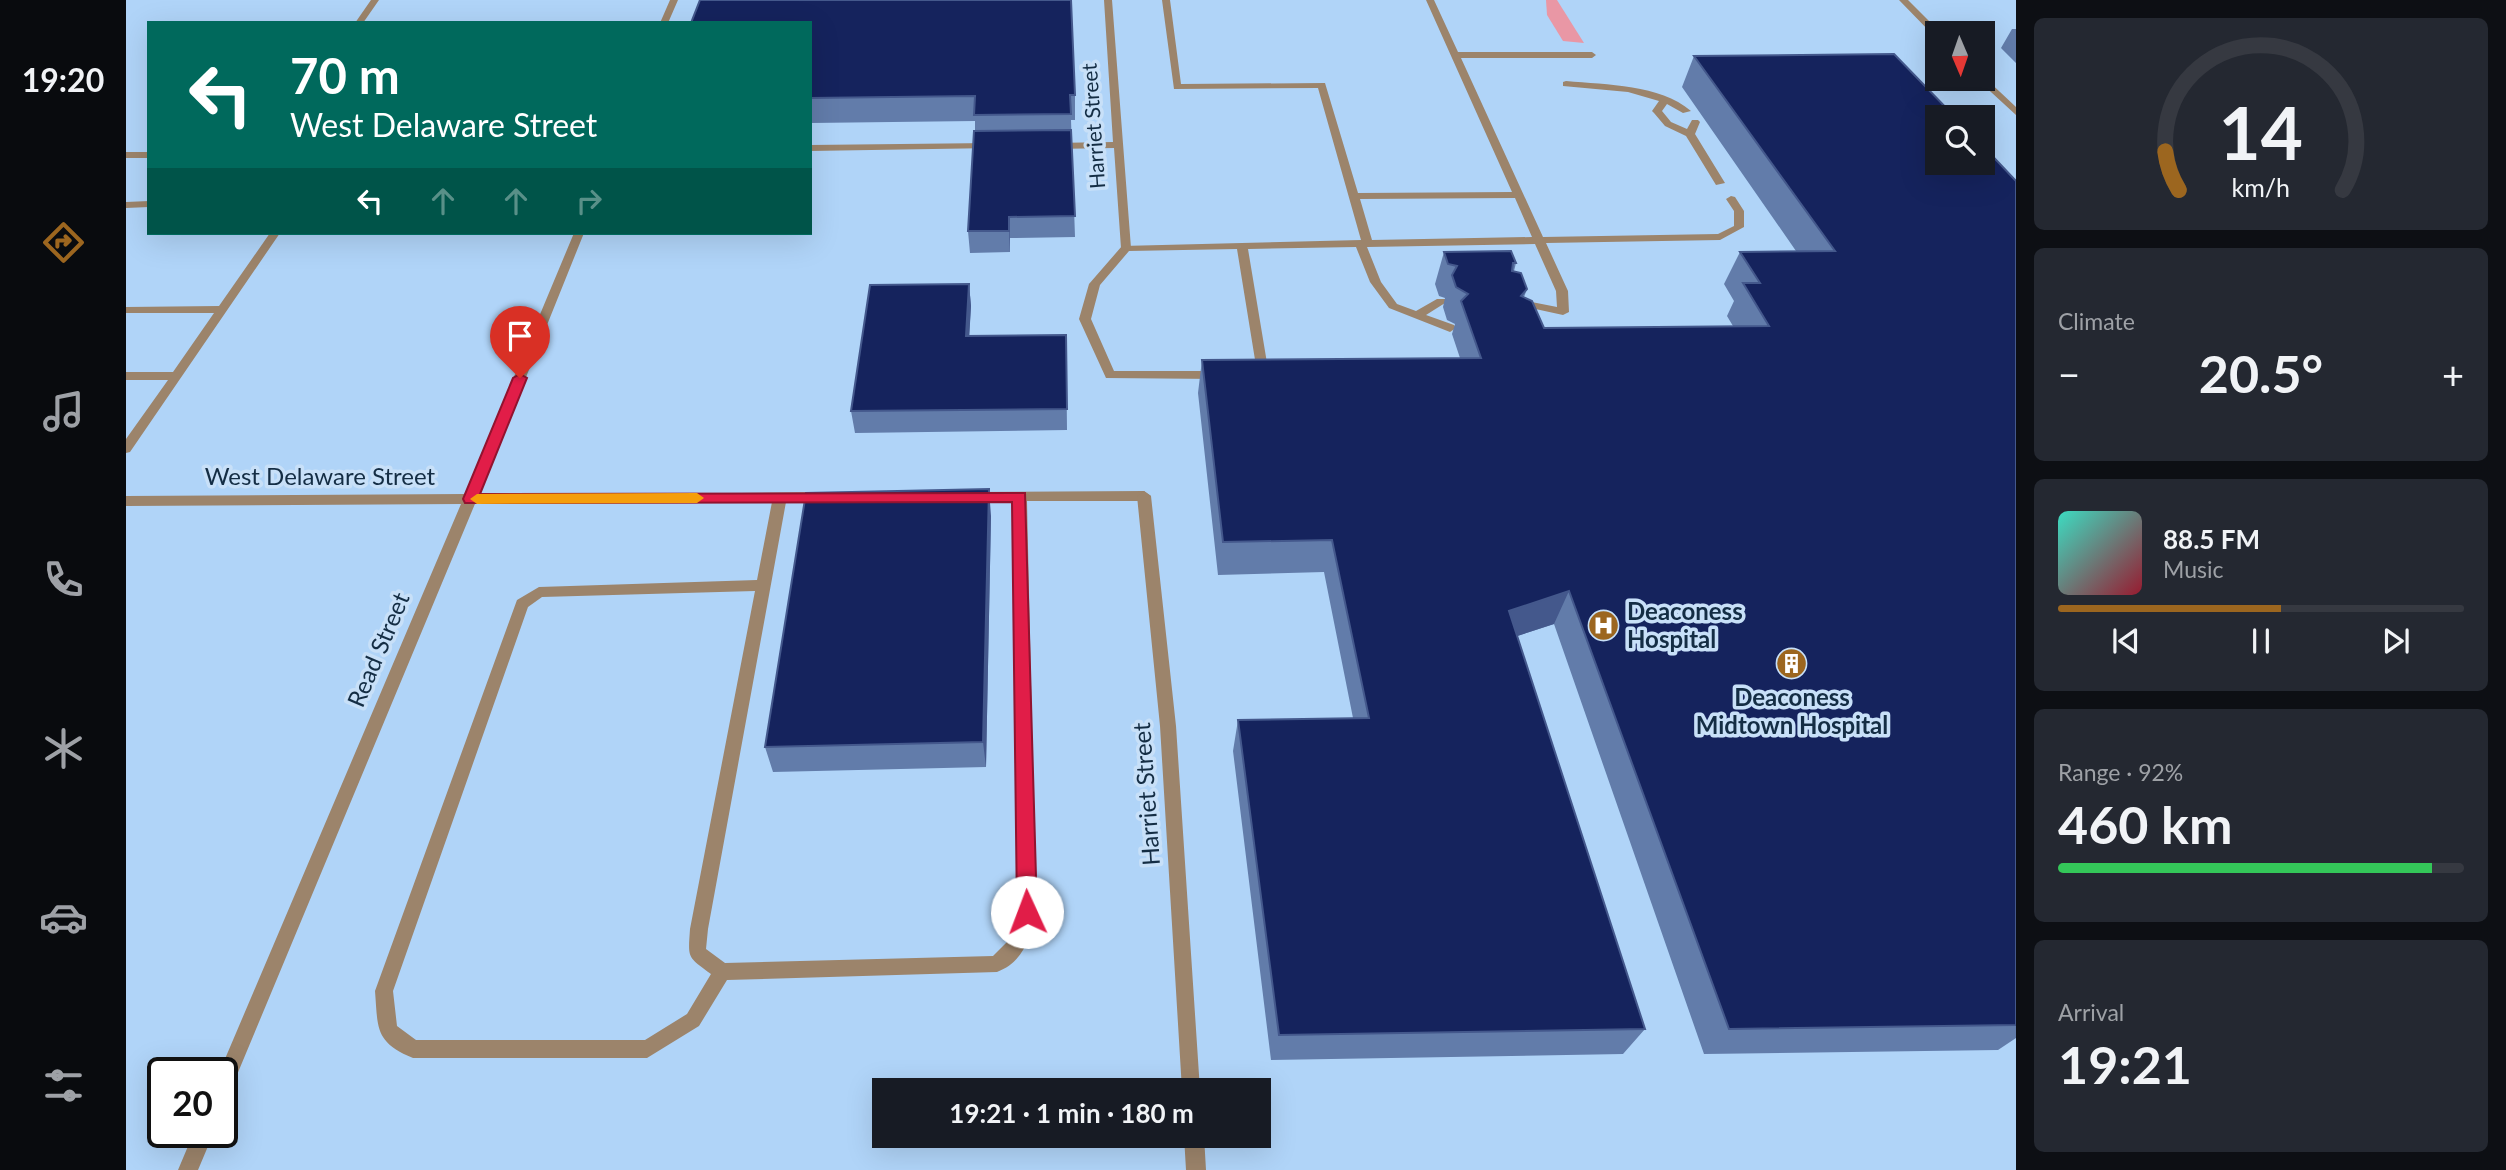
<!DOCTYPE html>
<html lang="en">
<head>
<meta charset="utf-8">
<style>
	:root { --surface:#171b24; --page:#242831; --text:#f1f3f6; --muted:#9ea1a6; --line:#363941; --accent:#9c661f }
	body { margin:0; font-family:Lato,sans-serif; background:var(--page); color:var(--text); height:100vh; display:flex; flex-direction:column; font-size:26px; white-space:nowrap }
	* { box-sizing:border-box; margin:0 }
	p { font-size:23px; color:var(--muted) }
	.icon { flex:none; width:38px; height:38px; fill:none; stroke:currentColor; stroke-width:2; stroke-linecap:round; stroke-linejoin:round }
	.map { position:relative; flex:1; overflow:hidden }
	.side { display:flex; flex-direction:column; gap:18px; padding:18px; background:#0d0f14; width:490px }
	.side>* { flex:none }
	.hud { position:absolute; left:21px; top:21px; width:665px; height:214px; border-radius:0px; box-shadow:0 7px 28px #0002; background:#00695c; color:#fff; overflow:hidden }
	.needle { width:46px; rotate:178deg }
	.controls { position:absolute; left:1799px; top:21px; display:grid; gap:14px }
	.controls a { display:grid; place-items:center; width:70px; height:70px; border-radius:0px; background:var(--surface); box-shadow:0 7px 28px #0002; font-size:35px }
	.speed { position:absolute; left:21px; top:1057px; display:flex; gap:14px; font-size:35px; font-weight:700; text-align:center }
	.speed>* { display:grid; place-content:center; width:91px; height:91px; border-radius:50%; background:var(--surface); box-shadow:0 7px 28px #0002; line-height:1 }
	.speed .limit { border:4px solid #111; border-radius:10px; background:#fff; color:#111 }
	.pin { position:absolute; display:grid; place-items:center; width:60px; height:60px; color:#fff; margin:-72px -30px; border-radius:50% 50% 50% 0; rotate:-45deg; box-shadow:0 0 7px #0007 }
	.pin .icon { rotate:45deg }
	.me { position:absolute; width:77px; margin:-38px; rotate:358deg; stroke-linejoin:round; filter:drop-shadow(0 0 5px #0008) }
	.turn { display:flex; align-items:center; gap:24px; height:147px; padding:0 28px; font-size:32px }
	.turn .icon { width:91px; height:91px; stroke-width:2.5 }
	.turn b { display:block; font-size:49px; line-height:60px }
	.lanes { display:flex; align-items:center; height:66px; padding:0 28px; background:#0003; justify-content:center; gap:35px; direction:ltr }
	.lanes .off { opacity:.35 }
	.big { font-size:52px; font-weight:700; line-height:1.1 }
	.side .card { flex:1; display:flex; flex-direction:column; justify-content:center; gap:10px; min-width:0; padding:0 24px; border-radius:10px; background:var(--page) }
	.side .dial { align-items:center; gap:0 }
	.dial svg { height:182px; overflow:visible; fill:none; stroke:var(--line); stroke-width:7; stroke-linecap:round; text-anchor:middle }
	.dial text { fill:var(--text); stroke:none }
	.song { display:flex; align-items:center; gap:21px }
	.cover { width:84px; height:84px; border-radius:10px; background:linear-gradient(135deg,hsl(170 70% 55%),hsl(350 70% 35%)) }
	.played { height:7px; border-radius:4px; background:linear-gradient(90deg,var(--accent) 55%,var(--line) 55%) }
	.keys { display:flex; justify-content:space-around; direction:ltr }
	.heat { display:flex; justify-content:space-between; align-items:center; font-size:38px; direction:ltr }
	.charge { height:10px; border-radius:5px; background:linear-gradient(90deg,#34c759 92%,var(--line) 0) }
	.trip { position:absolute; left:746px; top:1078px; width:399px; height:70px; border-radius:0px; background:var(--surface); box-shadow:0 7px 28px #0002; font-weight:700; line-height:70px; text-align:center }
	main { display:flex; flex:1; min-height:0 }
	.menu { display:flex; flex-direction:column; width:126px; justify-content:space-around; align-items:center; background:#090b0e; color:var(--muted) }
	.menu .icon { width:49px; height:49px }
	.menu .active { color:var(--accent) }
	.menu b { font-size:32px; color:var(--text) }
	.map>svg:first-child { display:block }
	.green { fill:#e997a5 }
	.lines { fill:none; stroke-linecap:round; stroke-linejoin:round }
	.service { fill:#9c846b; fill-rule:evenodd }
	.minor { fill:#9c846b; fill-rule:evenodd }
	.wall { fill:#627caa }
	.shaded-wall { fill:#44588c }
	.building { fill:#15235d; stroke:#44588c; stroke-width:2 }
	.route { fill:#e11d48; stroke:#92132f; stroke-width:2 }
	.slow { fill:#f59e0b }
	.labels { text-anchor:middle; stroke-width:7; stroke-linejoin:round; paint-order:stroke }
	.far-street-label { font-size:21px; fill:#142d44; stroke:#c8e0f8 }
	.street-label { font-size:24px; fill:#142d44; stroke:#c8e0f8 }
	.poi-label { font-size:24px; font-weight:bold; fill:#142d44; stroke:#c8e0f8; text-anchor:start }
</style>
</head>
<body>
<main>
<nav class="menu">
<b>19:20</b>
<svg class="icon active" aria-label="directions" viewBox="0 0 24 24"><path d="M12 3l9 9-9 9-9-9zM9 14v-3h6M13 9l2 2-2 2"/></svg>
<svg class="icon" aria-label="music" viewBox="0 0 24 24"><path d="M9 18V5l10-2v13"/><circle cx="6" cy="18" r="3"/><circle cx="16" cy="16" r="3"/></svg>
<svg class="icon" aria-label="phone" viewBox="0 0 24 24"><path d="M5 4h4l2 5-3 2q2 4 5 5l2-3 5 2v4C11 20 4 13 5 4z"/></svg>
<svg class="icon" aria-label="climate" viewBox="0 0 24 24"><path d="M12 3v18M4 7l16 10M4 17L20 7"/></svg>
<svg class="icon" aria-label="car" viewBox="0 0 24 24"><path d="M5 17H2v-5l4-1 3-4h7l3 4 3 1v5h-3M9 17h6M6 11h13"/><circle cx="7" cy="17" r="2"/><circle cx="17" cy="17" r="2"/></svg>
<svg class="icon" aria-label="filters" viewBox="0 0 24 24"><path d="M4 7h16M4 17h16"/><circle cx="9" cy="7" r="2"/><circle cx="15" cy="17" r="2"/></svg>
</nav>
<div class="map">
<svg width="1890" height="1170" viewBox="0 0 1890 1170">
	<rect width="100%" height="100%" fill="#b0d4f8"/>
	<path class="green" d="M 1420,0 L 1431,0 L 1458,43 L 1437,41 L 1421,15 Z"/>
	<g class="lines">
		<path class="service" d="M 245,0 L 253,0 L 237,23 L 229,23 Z
			M 1036,0 L 1044,0 L 1055,84 L 1199,83 L 1232,193 L 1386,192 L 1300,0 L 1308,0 L 1332,52 L 1466,52 L 1470,55 L 1466,58 L 1335,58 L 1417,237 L 1592,234 L 1608,226 L 1608,211 L 1600,199 L 1605,196 L 1609,197 L 1618,211 L 1618,227 L 1594,240 L 1420,243 L 1442,291 L 1443,312 L 1437,315 L 1386,304 L 1384,302 L 1390,299 L 1431,307 L 1430,291 L 1409,244 L 1241,247 L 1255,282 L 1271,304 L 1290,311 L 1311,299 L 1319,299 L 1319,303 L 1300,315 L 1328,325 L 1330,328 L 1324,332 L 1263,308 L 1244,282 L 1230,247 L 1122,249 L 1143,375 L 1137,379 L 1129,378 L 1127,375 L 1131,372 L 1111,249 L 1003,251 L 974,285 L 965,319 L 988,371 L 1092,371 L 1098,375 L 1092,379 L 980,378 L 953,319 L 963,284 L 996,246 L 1235,240 L 1192,88 L 1048,89 ZM 1389,198 L 1406,237 L 1246,240 L 1234,199 Z
			M 1440,81 C 1482,85 1533,84 1565,111 L 1557,113 L 1541,104 L 1536,111 L 1545,122 L 1561,129 L 1566,120 L 1572,120 L 1574,122 L 1569,134 L 1599,183 L 1590,185 L 1560,136 L 1539,126 L 1528,113 L 1526,111 L 1533,101 L 1502,92 L 1437,86 L 1437,82 Z
			M 23,201 L 23,207 L 0,208 L 0,202 Z
			M 144,233 L 154,233 L 4,452 L 0,453 L 0,439 L 42,380 L 0,380 L 0,372 L 47,372 L 88,313 L 0,313 L 0,307 L 93,306 Z
			M 1018,491 L 1025,496 L 1018,501 L 901,501 L 910,912 C 904,937 898,962 871,972 L 601,980 L 573,1026 L 521,1058 L 287,1058 C 248,1042 252,1027 249,991 L 391,600 L 413,587 L 631,580 L 646,502 L 344,504 L 339,502 L 337,499 L 339,496 L 698,492 L 705,497 L 698,502 L 660,502 L 582,929 L 580,949 L 599,963 L 867,956 L 887,936 L 892,912 L 887,501 L 844,502 L 837,497 L 844,492 ZM 629,591 L 564,929 C 562,959 561,956 585,974 L 561,1014 L 519,1040 L 290,1040 L 271,1026 L 267,991 L 402,607 L 416,597 Z"/>
		<path class="minor" d="M 544,0 L 552,0 L 542,23 L 534,23 Z
			M 978,0 L 986,0 L 1005,248 L 1000,251 L 995,248 L 988,148 L 927,149 L 922,146 L 927,143 L 987,142 Z
			M 1773,0 L 1782,0 L 1815,33 L 1811,33 L 1811,37 L 1808,36 Z
			M 1857,76 L 1890,107 L 1890,115 L 1853,81 L 1852,79 L 1857,79 Z
			M 865,143 L 870,146 L 868,148 L 684,151 L 684,145 Z
			M 0,152 L 23,152 L 23,158 L 0,158 Z
			M 448,233 L 458,233 L 351,499 L 103,1094 L 96,1096 L 96,1073 L 93,1073 L 335,504 L 0,506 L 0,496 L 339,494 Z
			M 1018,491 L 1025,496 L 1050,726 L 1074,1090 L 1056,1090 L 1034,726 L 1011,496 Z
			M 68,1132 L 88,1132 L 72,1170 L 52,1170 Z
			M 1058,1136 L 1078,1136 L 1080,1170 L 1060,1170 Z"/>
	</g>
	<path class="wall" d="M 684,23 L 949,95 L 949,120 L 945,120 L 949,237 L 884,238 L 884,252 L 844,253 L 842,231 L 849,131 L 849,121 L 684,123 Z
		M 1886,29 L 1890,29 L 1890,63 L 1875,48 Z
		M 1568,56 L 1890,181 L 1890,1038 L 1872,1050 L 1578,1054 L 1428,624 L 1391,636 L 1519,1029 L 1497,1054 L 1145,1060 L 1107,751 L 1112,720 L 1227,718 L 1198,572 L 1092,575 L 1072,393 L 1076,360 L 1334,358 L 1326,334 L 1329,324 L 1321,320 L 1317,307 L 1319,298 L 1313,296 L 1309,284 L 1318,252 L 1390,263 L 1388,271 L 1401,289 L 1398,297 L 1418,328 L 1607,326 L 1601,316 L 1608,301 L 1598,284 L 1614,252 L 1670,251 L 1556,87 Z
		M 843,284 L 845,306 L 843,336 L 940,335 L 941,430 L 729,433 L 725,411 Z
		M 865,516 L 860,767 L 647,772 L 639,747 Z"/>
	<path class="shaded-wall" d="M 883,217 L 884,238 L 884,252 L 883,231 Z
		M 843,284 L 845,306 L 842,358 L 840,336 Z
		M 863,489 L 865,516 L 860,767 L 857,742 Z
		M 1443,591 L 1428,624 L 1370,643 L 1383,611 Z"/>
	<path class="building" d="M 574,0 L 945,0 L 949,95 L 944,95 L 945,114 L 848,115 L 849,96 L 684,98 L 684,23 L 565,23 Z
		M 1768,54 L 1829,117 L 1811,117 L 1811,163 L 1857,163 L 1857,146 L 1890,181 L 1890,1025 L 1603,1029 L 1443,591 L 1383,611 L 1519,1029 L 1153,1035 L 1112,720 L 1243,718 L 1206,540 L 1097,542 L 1076,360 L 1355,358 L 1335,301 L 1342,294 L 1330,287 L 1326,275 L 1331,266 L 1322,264 L 1318,252 L 1385,251 L 1390,263 L 1387,263 L 1386,271 L 1395,273 L 1401,289 L 1395,296 L 1406,301 L 1418,328 L 1643,326 L 1617,283 L 1634,283 L 1614,252 L 1709,251 L 1568,56 Z
		M 945,130 L 949,216 L 883,217 L 883,231 L 842,231 L 848,131 Z
		M 843,284 L 840,336 L 940,335 L 941,409 L 725,411 L 744,285 Z
		M 863,489 L 857,742 L 639,747 L 680,493 Z"/>
	<path class="route" d="M 394,374 L 401,378 L 354,494 L 899,493 L 911,912 L 908,919 L 901,921 L 894,919 L 891,912 L 886,502 L 339,503 L 337,499 L 387,378 Z"/>
	<path class="slow" d="M 571,493 L 578,498 L 571,503 L 351,504 L 344,499 L 351,494 Z"/>
	<defs>
		<symbol id="hospital-disc" viewBox="-11 -11 22 22"><circle r="9.5" fill="#9c661f" stroke="#c8e0f8"/><path d="M-5-5h3v3.5h4V-5h3V5h-3V1.5h-4V5h-3Z" fill="#fff"/></symbol>
		<symbol id="building-disc" viewBox="-11 -11 22 22"><circle r="9.5" fill="#9c661f" stroke="#c8e0f8"/><path d="M-4-6H4V6H1V3H-1V6H-4ZM-2.5-4.3h1.7v1.8h-1.7ZM.8-4.3h1.7v1.8H.8ZM-2.5-1h1.7V.8h-1.7ZM.8-1h1.7V.8H.8Z" fill="#fff"/></symbol>
	</defs>
	<g fill-rule="evenodd">
		<use href="#hospital-disc" x="1460" y="608" width="35" height="35"/>
		<use href="#building-disc" x="1648" y="646" width="35" height="35"/>
	</g>
	<g class="labels">
		<g class="far-street-label">
			<text transform="translate(968 126) rotate(-94)" y="7">Harriet Street</text>
		</g>
		<g class="street-label">
			<text x="194" y="485">West Delaware Street</text>
			<text transform="translate(253 650) rotate(-67)" y="8">Read Street</text>
			<text transform="translate(1021 794) rotate(-94)" y="8">Harriet Street</text>
		</g>
		<g class="poi-label">
			<text x="1501" y="620">Deaconess<tspan x="1501" dy="28">Hospital</tspan></text>
			<text x="1666" y="706" text-anchor="middle">Deaconess<tspan x="1666" dy="28">Midtown Hospital</tspan></text>
		</g>
	</g>
</svg>
<div class="controls">
<a><svg class="needle" viewBox="-14 -14 28 28"><path d="M0-13l5 13h-10z" fill="#e53935"/><path d="M0 13l5-13h-10z" fill="#9ea1a6"/></svg></a>
<a><svg class="icon" aria-label="search" viewBox="0 0 24 24"><circle cx="10" cy="10" r="6"/><path d="M15 15l6 6"/></svg></a>
</div>
<div class="speed"><div class="limit">20</div></div>
<div class="pin" style="left:394px;top:378px;background:#d93025"><svg class="icon" aria-label="arrive" viewBox="0 0 24 24"><path d="M6 21V4h12l-3 4 3 4H6"/></svg></div>
<svg class="me" style="left:901px;top:912px" viewBox="-20 -20 40 40"><circle r="19" fill="#fff"/><path d="M0-13L10 11 0 6-10 11z" fill="#e11d48"/></svg>
<div class="trip">19:21 · 1 min · 180 m</div>
<div class="hud">
<div class="turn"><svg class="icon" aria-label="left" viewBox="0 0 24 24"><path d="M17 20v-9H6M10 6l-5 5 5 5"/></svg><div><b>70 m</b>West Delaware Street</div></div>
<div class="lanes"><svg class="icon" aria-label="left" viewBox="0 0 24 24"><path d="M17 20v-9H6M10 6l-5 5 5 5"/></svg><svg class="icon off" aria-label="ahead" viewBox="0 0 24 24"><path d="M12 20V5M6 11l6-6 6 6"/></svg><svg class="icon off" aria-label="ahead" viewBox="0 0 24 24"><path d="M12 20V5M6 11l6-6 6 6"/></svg><svg class="icon off" aria-label="right" viewBox="0 0 24 24"><path d="M7 20v-9h11M14 6l5 5-5 5"/></svg></div>
</div>
</div>
<section class="side">
<div class="card dial"><svg viewBox="0 0 100 80">
<path d="M14 69A42 42 0 1 1 86 69"/>
<path d="M14 69A42 42 0 0 1 8 52" stroke="#9c661f"/>
<text x="50" y="56" font-size="32" font-weight="700">14</text>
<text x="50" y="72" font-size="11">km/h</text>
</svg></div>
<div class="card"><p>Climate</p>
<div class="heat"><a>−</a><b class="big">20.5°</b><a>+</a></div>
</div>
<div class="card">
<div class="song"><i class="cover"></i><div><b>88.5 FM</b><p>Music</p></div></div>
<div class="played"></div>
<div class="keys"><svg class="icon" aria-label="previous" viewBox="0 0 24 24"><path d="M18 5L8 12l10 7zM5 5v14"/></svg><svg class="icon" aria-label="pause" viewBox="0 0 24 24"><path d="M8 5v14M16 5v14"/></svg><svg class="icon" aria-label="next" viewBox="0 0 24 24"><path d="M6 5l10 7-10 7zM19 5v14"/></svg></div>
</div>
<div class="card"><p>Range · 92%</p><b class="big">460 km</b><div class="charge"></div></div>
<div class="card"><p>Arrival</p><b class="big">19:21</b></div>
</section>
</main>
</body>
</html>
